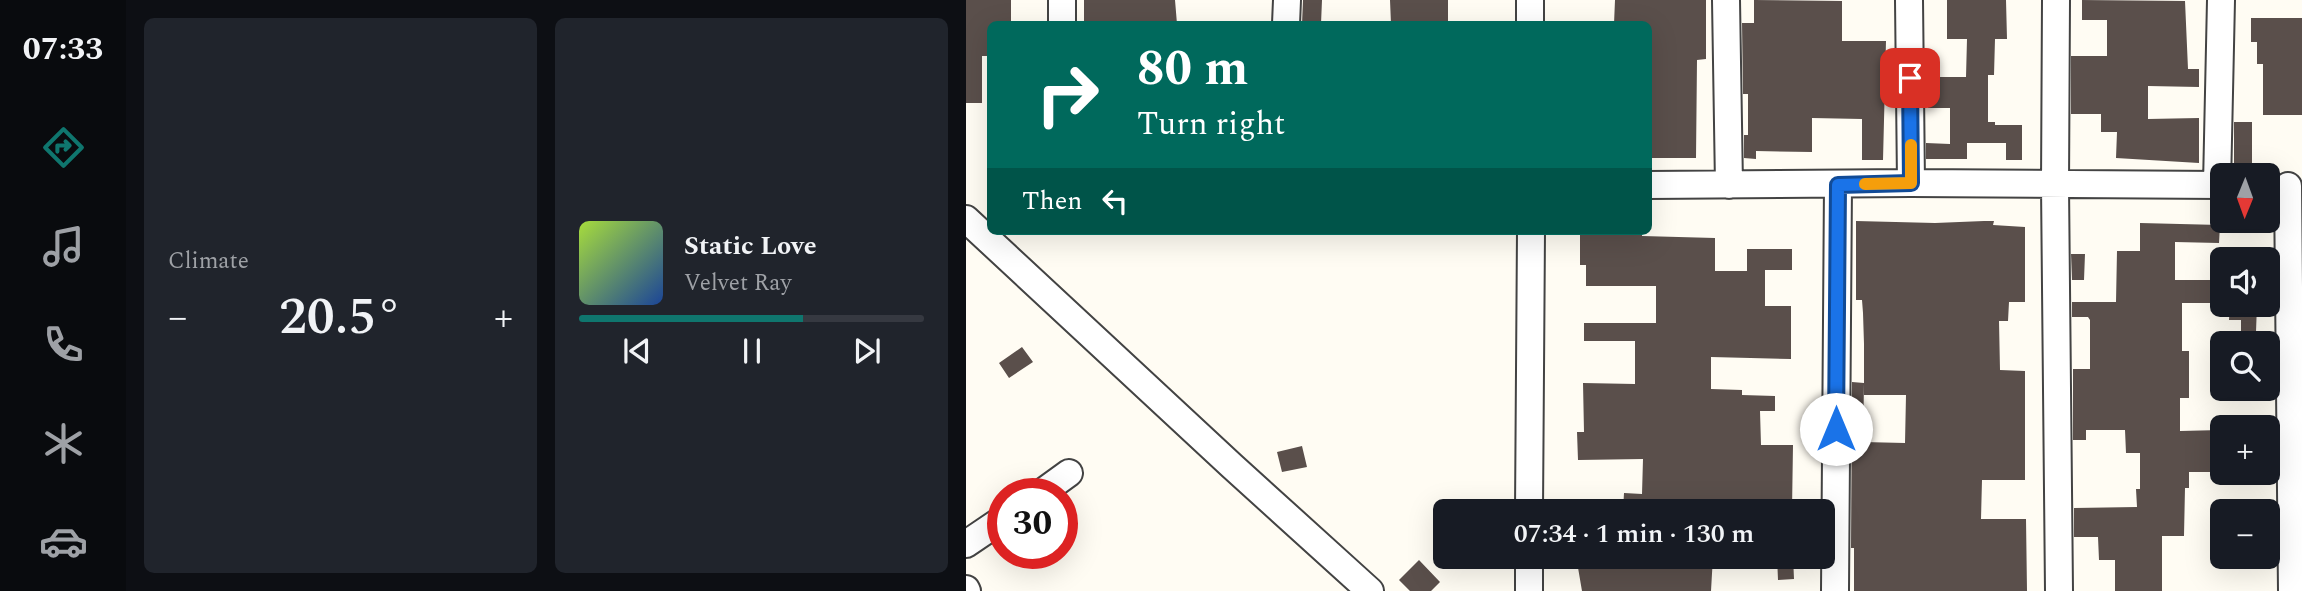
<!DOCTYPE html>
<html lang="en">
<head>
<meta charset="utf-8">
<style>
	:root { --surface:#171b24; --page:#20242c; --text:#f1f3f6; --muted:#9ea1a6; --line:#363941; --accent:#0f766e }
	body { margin:0; font-family:Spectral,serif; background:var(--page); color:var(--text); height:100vh; display:flex; flex-direction:column; font-size:26px; white-space:nowrap }
	* { box-sizing:border-box; margin:0 }
	p { font-size:23px; color:var(--muted) }
	.icon { flex:none; width:38px; height:38px; fill:none; stroke:currentColor; stroke-width:2; stroke-linecap:round; stroke-linejoin:round }
	.map { position:relative; flex:1; overflow:hidden }
	.panel { display:flex; flex-direction:column; gap:18px; padding:18px; background:#0d0f14; width:840px }
	.panel>* { flex:none }
	.hud { position:absolute; left:21px; top:21px; width:665px; height:214px; border-radius:10px; box-shadow:0 7px 28px #0002; background:#00695c; color:#fff; overflow:hidden }
	.needle { width:46px; rotate:181deg }
	.tools { position:absolute; left:1244px; top:163px; display:grid; gap:14px }
	.tools a { display:grid; place-items:center; width:70px; height:70px; border-radius:10px; background:var(--surface); box-shadow:0 7px 28px #0002; font-size:35px }
	.speed { position:absolute; left:21px; top:478px; display:flex; gap:14px; font-size:35px; font-weight:700; text-align:center }
	.speed>* { display:grid; place-content:center; width:91px; height:91px; border-radius:50%; background:var(--surface); box-shadow:0 7px 28px #0002; line-height:1 }
	.speed .limit { border:10px solid #d22; background:#fff; color:#111 }
	.pin { position:absolute; display:grid; place-items:center; width:60px; height:60px; color:#fff; margin:-30px; border-radius:14px; box-shadow:0 4px 10px #0006 }
	.me { position:absolute; width:77px; margin:-38px; rotate:0deg; stroke-linejoin:round; filter:drop-shadow(0 0 5px #0008) }
	.turn { display:flex; align-items:center; gap:24px; height:147px; padding:0 35px; font-size:32px }
	.turn .icon { width:91px; height:91px; stroke-width:2.5 }
	.turn b { display:block; font-size:49px; line-height:60px }
	.then { display:flex; align-items:center; height:66px; padding:0 35px; background:#0003; gap:14px; font-size:26px }
	.big { font-size:52px; font-weight:600; line-height:1.1 }
	.panel .widget { flex:1; display:flex; flex-direction:column; justify-content:center; gap:10px; min-width:0; padding:0 24px; border-radius:10px; background:var(--page) }
	.song { display:flex; align-items:center; gap:21px }
	.cover { width:84px; height:84px; border-radius:10px; background:linear-gradient(135deg,hsl(80 70% 55%),hsl(220 70% 35%)) }
	.played { height:7px; border-radius:4px; background:linear-gradient(90deg,var(--accent) 65%,var(--line) 65%) }
	.keys { display:flex; justify-content:space-around; direction:ltr }
	.heat { display:flex; justify-content:space-between; align-items:center; font-size:38px; direction:ltr }
	.panel .tiles { flex:1; display:grid; gap:18px; grid-template-columns:repeat(2,1fr) }
	.trip { position:absolute; left:467px; top:499px; width:402px; height:70px; border-radius:10px; background:var(--surface); box-shadow:0 7px 28px #0002; font-weight:600; line-height:70px; text-align:center }
	main { display:flex; flex:1; min-height:0 }
	.tabs { display:flex; flex-direction:column; width:126px; justify-content:space-around; align-items:center; background:#090b0e; color:var(--muted) }
	.tabs .icon { width:49px; height:49px }
	.tabs .on { color:var(--accent) }
	.tabs b { font-size:32px; color:var(--text) }
	.map>svg:first-child { display:block }
	.building { fill:#5a4f4b }
	.lines { fill:none; stroke-linecap:round; stroke-linejoin:round }
	.minor-casing { stroke:#434343; stroke-width:30 }
	.minor { stroke:#fff; stroke-width:26 }
	.route-casing { stroke:#114b97; stroke-width:18 }
	.route { stroke:#1a73e8; stroke-width:12 }
	.slow { stroke:#f59e0b; stroke-width:12 }
</style>
</head>
<body>
<main>
<nav class="tabs">
<b>07:33</b>
<svg class="icon on" aria-label="directions" viewBox="0 0 24 24"><path d="M12 3l9 9-9 9-9-9zM9 14v-3h6M13 9l2 2-2 2"/></svg>
<svg class="icon" aria-label="music" viewBox="0 0 24 24"><path d="M9 18V5l10-2v13"/><circle cx="6" cy="18" r="3"/><circle cx="16" cy="16" r="3"/></svg>
<svg class="icon" aria-label="phone" viewBox="0 0 24 24"><path d="M5 4h4l2 5-3 2q2 4 5 5l2-3 5 2v4C11 20 4 13 5 4z"/></svg>
<svg class="icon" aria-label="climate" viewBox="0 0 24 24"><path d="M12 3v18M4 7l16 10M4 17L20 7"/></svg>
<svg class="icon" aria-label="car" viewBox="0 0 24 24"><path d="M5 17H2v-5l4-1 3-4h7l3 4 3 1v5h-3M9 17h6M6 11h13"/><circle cx="7" cy="17" r="2"/><circle cx="17" cy="17" r="2"/></svg>
</nav>
<section class="panel">
<div class="tiles">
<div class="widget"><p>Climate</p>
<div class="heat"><a>−</a><b class="big">20.5°</b><a>+</a></div>
</div>
<div class="widget">
<div class="song"><i class="cover"></i><div><b>Static Love</b><p>Velvet Ray</p></div></div>
<div class="played"></div>
<div class="keys"><svg class="icon" aria-label="previous" viewBox="0 0 24 24"><path d="M18 5L8 12l10 7zM5 5v14"/></svg><svg class="icon" aria-label="pause" viewBox="0 0 24 24"><path d="M8 5v14M16 5v14"/></svg><svg class="icon" aria-label="next" viewBox="0 0 24 24"><path d="M6 5l10 7-10 7zM19 5v14"/></svg></div>
</div>
</div>
</section>
<div class="map">
<svg width="1336" height="591" viewBox="0 0 1336 591">
	<rect width="100%" height="100%" fill="#fffcf3"/>
	<path class="building" d="M 0,0 L 45,0 L 45,24 L 24,24 L 24,56 L 16,56 L 16,103 L 0,103 Z
		M 118,0 L 209,0 L 211,24 L 118,24 Z
		M 337,0 L 356,0 L 355,24 L 336,24 Z
		M 424,0 L 482,0 L 482,24 L 425,24 Z
		M 649,0 L 740,0 L 740,59 L 731,60 L 730,158 L 684,158 L 685,55 L 682,55 L 682,24 L 648,24 Z
		M 788,0 L 876,1 L 876,41 L 920,41 L 917,160 L 896,160 L 896,119 L 846,118 L 846,152 L 790,151 L 790,159 L 778,158 L 778,135 L 782,135 L 782,94 L 777,94 L 776,23 L 788,23 Z
		M 981,0 L 1040,0 L 1041,39 L 1029,39 L 1028,75 L 1022,75 L 1022,122 L 1029,122 L 1029,125 L 1056,125 L 1056,160 L 1040,160 L 1040,143 L 1001,143 L 1001,159 L 960,159 L 960,143 L 984,144 L 984,108 L 962,108 L 962,77 L 1000,77 L 1001,39 L 981,39 Z
		M 1116,0 L 1219,1 L 1222,69 L 1233,69 L 1233,87 L 1182,86 L 1182,119 L 1233,118 L 1233,163 L 1150,158 L 1151,132 L 1135,132 L 1135,114 L 1105,114 L 1105,56 L 1141,56 L 1141,20 L 1116,20 Z
		M 1285,18 L 1336,18 L 1336,115 L 1297,115 L 1297,64 L 1291,64 L 1291,42 L 1285,42 Z
		M 1268,122 L 1286,122 L 1286,163 L 1268,163 Z
		M 890,221 L 969,223 L 1018,221 L 1028,221 L 1027,225 L 1059,227 L 1059,302 L 1043,302 L 1042,321 L 1033,321 L 1034,370 L 1059,371 L 1059,480 L 1016,480 L 1015,519 L 1060,519 L 1061,591 L 888,591 L 888,548 L 885,548 L 886,382 L 898,383 L 897,442 L 939,443 L 940,395 L 898,395 L 898,344 L 897,313 L 896,300 L 890,300 Z
		M 1174,223 L 1254,225 L 1253,243 L 1209,242 L 1209,280 L 1256,280 L 1256,303 L 1216,303 L 1216,351 L 1223,351 L 1223,398 L 1214,398 L 1214,431 L 1255,430 L 1256,472 L 1223,472 L 1223,488 L 1219,488 L 1218,536 L 1196,536 L 1196,591 L 1149,591 L 1149,560 L 1133,560 L 1132,537 L 1108,537 L 1108,508 L 1171,507 L 1170,489 L 1174,489 L 1174,453 L 1160,453 L 1159,430 L 1120,430 L 1120,440 L 1107,440 L 1107,369 L 1124,369 L 1124,320 L 1122,317 L 1106,317 L 1106,302 L 1150,302 L 1151,251 L 1174,251 Z
		M 614,231 L 676,231 L 676,236 L 749,238 L 749,271 L 781,271 L 781,249 L 826,249 L 826,270 L 799,270 L 799,306 L 825,306 L 825,359 L 745,357 L 745,389 L 776,390 L 776,395 L 809,396 L 809,411 L 794,411 L 795,445 L 827,445 L 826,511 L 657,511 L 658,493 L 676,494 L 677,459 L 612,460 L 611,432 L 618,432 L 617,383 L 669,384 L 669,341 L 618,341 L 618,323 L 690,323 L 690,286 L 620,286 L 620,265 L 614,265 Z
		M 1105,254 L 1119,254 L 1118,280 L 1106,280 Z
		M 1264,304 L 1291,304 L 1290,332 L 1275,333 L 1275,320 L 1263,320 Z
		M 56,347 L 67,362 L 43,378 L 33,363 Z
		M 336,446 L 341,467 L 316,472 L 311,452 Z
		M 610,556 L 747,556 L 745,591 L 616,591 Z
		M 811,556 L 827,556 L 828,579 L 812,580 Z
		M 453,560 L 474,582 L 465,591 L 444,591 L 433,580 Z"/>
	<g class="lines">
		<defs>
			<path id="minor" d="M 96,0 L 96,24
				M 564,0 L 564,24
				M 760,0 L 763,185
				M 943,0 L 945,183
				M 1090,0 L 1089,186 L 1093,591
				M 320,24 L 321,0
				M 682,185 L 945,183 L 1256,185
				M 1251,185 L 1255,0
				M 1322,186 L 1326,591
				M 0,219 L 266,466 L 404,591
				M 74,494 L 103,473
				M 563,511 L 565,231
				M 0,544 L 37,519
				M 0,589 L 1,591
				M 563,591 L 563,556
				M 869,591 L 872,185"/>
		</defs>
		<use href="#minor" class="minor-casing"/>
		<use href="#minor" class="minor"/>
	</g>
	<g class="lines">
		<defs>
			<path id="route" d="M 870,429 L 872,185 L 945,183 L 944,78"/>
		</defs>
		<use href="#route" class="route-casing"/>
		<use href="#route" class="route"/>
		<path class="slow" d="M 899,184 L 945,183 L 945,145"/>
	</g>
</svg>
<div class="tools">
<a><svg class="needle" viewBox="-14 -14 28 28"><path d="M0-13l5 13h-10z" fill="#e53935"/><path d="M0 13l5-13h-10z" fill="#9ea1a6"/></svg></a>
<a><svg class="icon" aria-label="sound" viewBox="0 0 24 24"><path d="M4 9h4l5-4v14l-5-4H4zM17 9q2 3 0 6"/></svg></a>
<a><svg class="icon" aria-label="search" viewBox="0 0 24 24"><circle cx="10" cy="10" r="6"/><path d="M15 15l6 6"/></svg></a>
<a>+</a>
<a>−</a>
</div>
<div class="speed"><div class="limit">30</div></div>
<div class="pin" style="left:944px;top:78px;background:#d93025"><svg class="icon" aria-label="arrive" viewBox="0 0 24 24"><path d="M6 21V4h12l-3 4 3 4H6"/></svg></div>
<svg class="me" style="left:870px;top:429px" viewBox="-20 -20 40 40"><circle r="19" fill="#fff"/><path d="M0-13L10 11 0 6-10 11z" fill="#1a73e8"/></svg>
<div class="trip">07:34 · 1 min · 130 m</div>
<div class="hud">
<div class="turn"><svg class="icon" aria-label="right" viewBox="0 0 24 24"><path d="M7 20v-9h11M14 6l5 5-5 5"/></svg><div><b>80 m</b>Turn right</div></div>
<div class="then">Then<svg class="icon" aria-label="left" viewBox="0 0 24 24"><path d="M17 20v-9H6M10 6l-5 5 5 5"/></svg></div>
</div>
</div>
</main>
</body>
</html>
